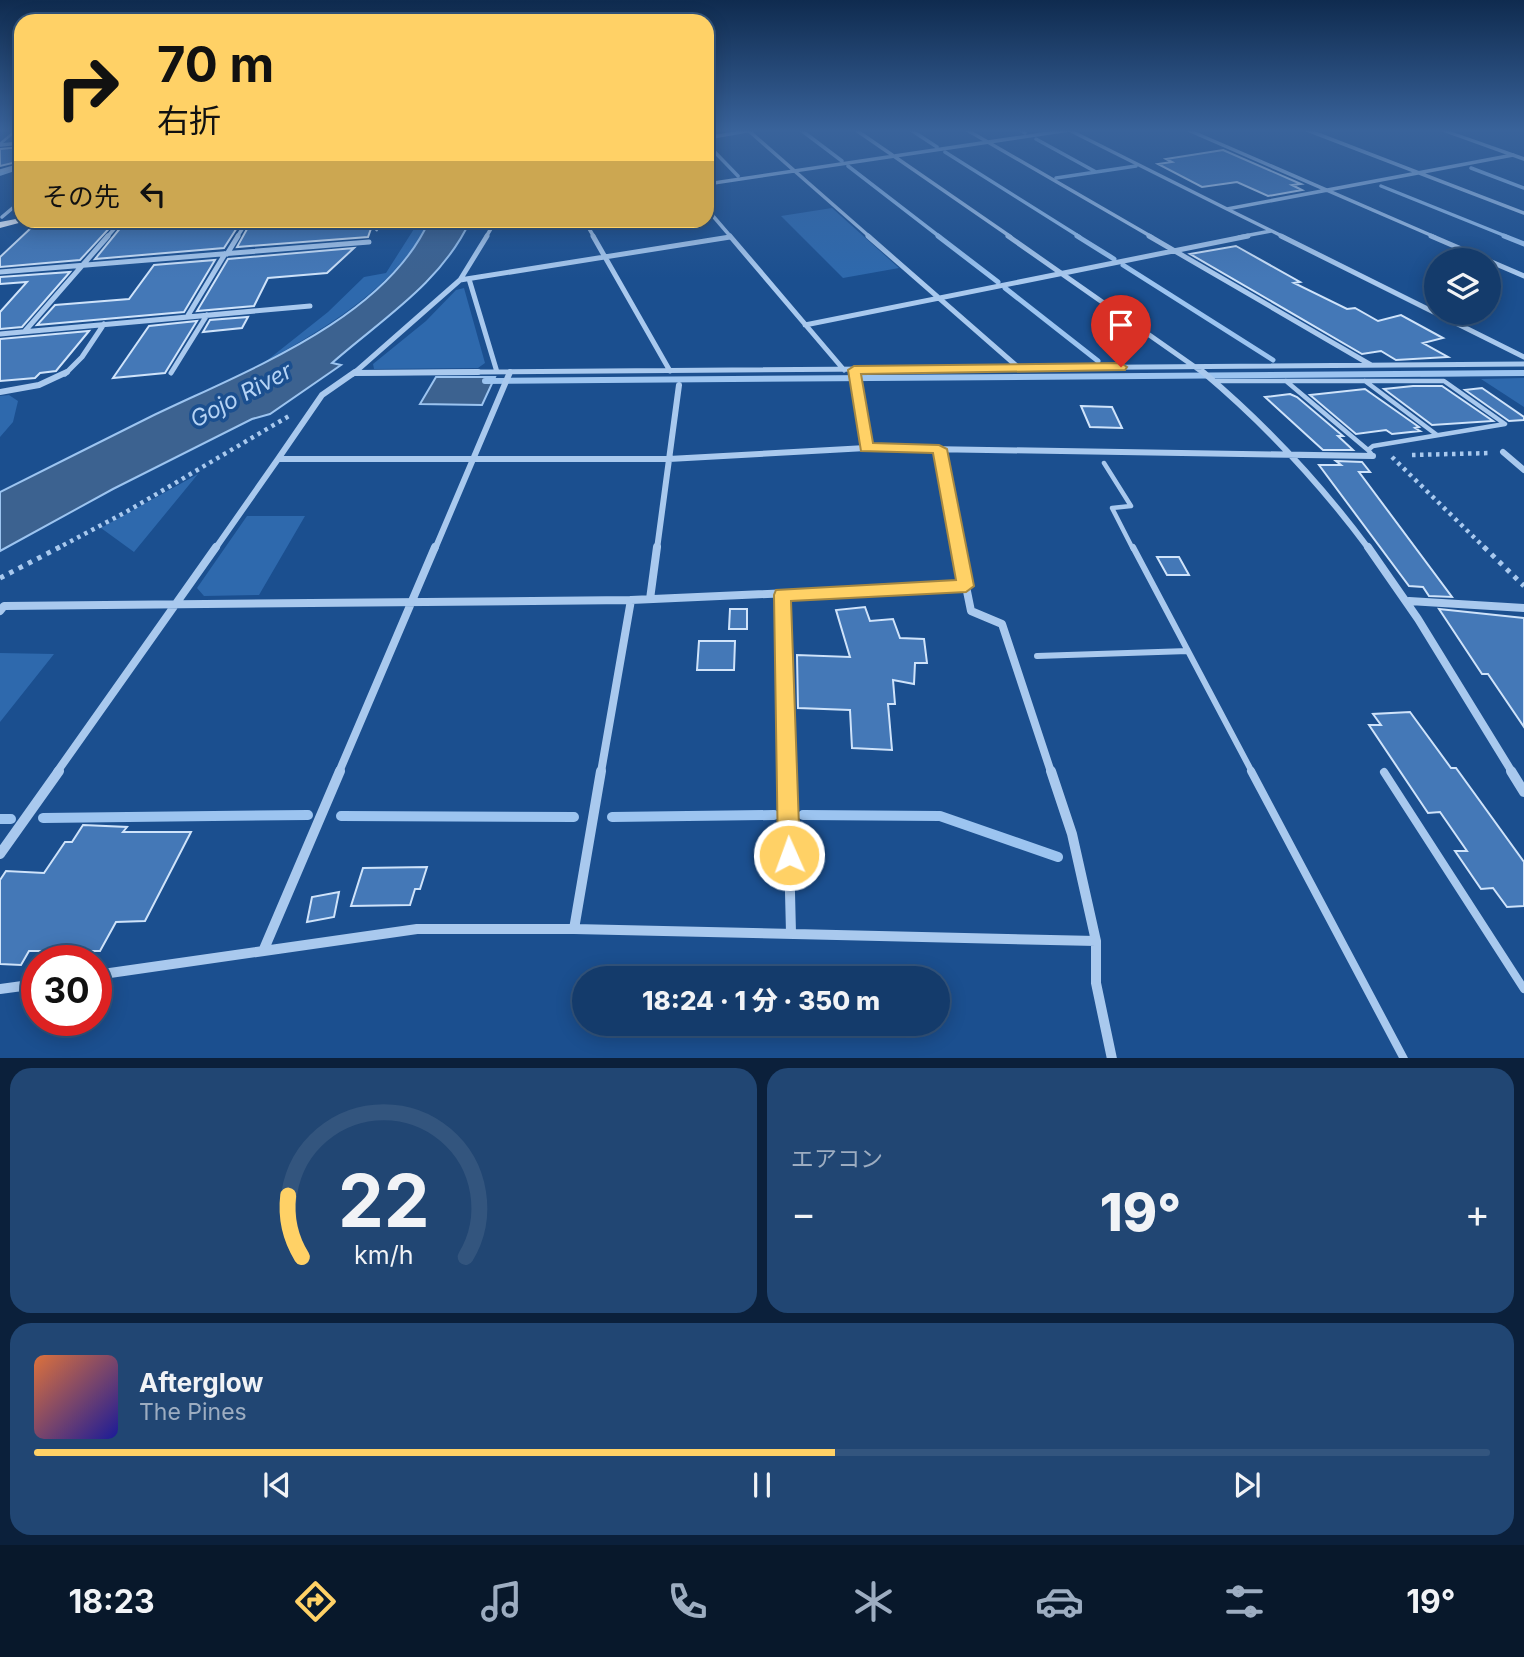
<!DOCTYPE html>
<html lang="ja">
<head>
<meta charset="utf-8">
<style>
	:root { --surface:#143b6b; --page:#214673; --text:#f1f3f6; --muted:#9dadc1; --line:#33557e; --accent:#ffd166 }
	body { margin:0; font-family:Inter,"Noto Sans JP",sans-serif; background:var(--page); color:var(--text); height:100vh; display:flex; flex-direction:column; font-size:26px; white-space:nowrap }
	* { box-sizing:border-box; margin:0 }
	p { font-size:23px; color:var(--muted) }
	.icon { flex:none; width:38px; height:38px; fill:none; stroke:currentColor; stroke-width:2; stroke-linecap:round; stroke-linejoin:round }
	.map { position:relative; height:1058px; overflow:hidden }
	.panel { display:flex; flex-direction:column; gap:10px; padding:10px; background:#0b203b; flex:1 }
	.panel>* { flex:none }
	.guide { position:absolute; left:14px; top:14px; width:700px; height:214px; border-radius:21px; box-shadow:0 4px 18px #0003,0 0 0 2px var(--line); background:#ffd166; color:#111; overflow:hidden }
	.buttons { position:absolute; left:1424px; top:248px; display:grid; gap:14px }
	.buttons a { display:grid; place-items:center; width:77px; height:77px; border-radius:50%; background:var(--surface); box-shadow:0 4px 18px #0003,0 0 0 2px var(--line); font-size:35px }
	.speed { position:absolute; left:21px; top:945px; display:flex; gap:14px; font-size:35px; font-weight:700; text-align:center }
	.speed>* { display:grid; place-content:center; width:91px; height:91px; border-radius:50%; background:var(--surface); box-shadow:0 4px 18px #0003,0 0 0 2px var(--line); line-height:1 }
	.speed .limit { border:10px solid #d22; background:#fff; color:#111 }
	.pin { position:absolute; display:grid; place-items:center; width:60px; height:60px; color:#fff; margin:-72px -30px; border-radius:50% 50% 50% 0; rotate:-45deg; box-shadow:0 0 7px #0007 }
	.pin .icon { rotate:45deg }
	.me { position:absolute; width:77px; margin:-38px; rotate:358deg; stroke-linejoin:round; filter:drop-shadow(0 0 5px #0008) }
	.turn { display:flex; align-items:center; gap:24px; height:147px; padding:0 28px; font-size:32px }
	.turn .icon { width:91px; height:91px; stroke-width:2.5 }
	.turn b { display:block; font-size:49px; line-height:60px }
	.then { display:flex; align-items:center; height:66px; padding:0 28px; background:#0003; gap:14px; font-size:26px }
	.big { font-size:52px; font-weight:800; line-height:1.1 }
	.panel .widget { flex:1; display:flex; flex-direction:column; justify-content:center; gap:10px; min-width:0; padding:0 24px; border-radius:21px; background:var(--page) }
	.panel .dial { align-items:center; gap:0 }
	.dial svg { height:182px; overflow:visible; fill:none; stroke:var(--line); stroke-width:7; stroke-linecap:round; text-anchor:middle }
	.dial text { fill:var(--text); stroke:none }
	.song { display:flex; align-items:center; gap:21px }
	.cover { width:84px; height:84px; border-radius:10px; background:linear-gradient(135deg,hsl(20 70% 55%),hsl(240 70% 35%)) }
	.played { height:7px; border-radius:4px; background:linear-gradient(90deg,var(--accent) 55%,var(--line) 55%) }
	.keys { display:flex; justify-content:space-around; direction:ltr }
	.heat { display:flex; justify-content:space-between; align-items:center; font-size:38px; direction:ltr }
	.panel .tiles { flex:1; display:grid; gap:10px; grid-template-columns:1fr 1fr }
	.widget:last-child { grid-column:span 2 }
	.trip { position:absolute; left:572px; top:966px; width:378px; height:70px; border-radius:35px; background:var(--surface); box-shadow:0 4px 18px #0003,0 0 0 2px var(--line); font-weight:800; line-height:70px; text-align:center }
	.tabs { display:flex; height:112px; justify-content:space-around; align-items:center; background:#08182b; color:var(--muted) }
	.tabs .icon { width:49px; height:49px }
	.tabs .current { color:var(--accent) }
	.tabs b { font-size:32px; color:var(--text) }
	.map>svg:first-child { display:block }
	.green { fill:#2e69ad }
	.water { fill:#3c6290; stroke:#9cc4f0; stroke-width:2 }
	.lines { fill:none; stroke-linecap:round; stroke-linejoin:round }
	.stream-far3 { stroke:#9cc4f0; stroke-width:3.5 }
	.stream-far2 { stroke:#9cc4f0; stroke-width:5 }
	.stream-far1 { stroke:#9cc4f0; stroke-width:6 }
	.stream { stroke:#9cc4f0; stroke-width:10 }
	.building { fill:#4478b7; stroke:#cfe3fa; stroke-width:2 }
	.path-far2 { stroke:#a9c9ee; stroke-width:2.5; stroke-dasharray:2 2.5; stroke-linecap:butt }
	.path-far1 { stroke:#a9c9ee; stroke-width:4.5; stroke-dasharray:3.5 4.5; stroke-linecap:butt }
	.path { stroke:#a9c9ee; stroke-width:5; stroke-dasharray:4.5 6; stroke-linecap:butt }
	.service-far3 { stroke:#a9c9ee; stroke-width:2.5 }
	.service-far2 { stroke:#a9c9ee; stroke-width:4.5 }
	.service-far1 { stroke:#a9c9ee; stroke-width:6 }
	.service { stroke:#a9c9ee; stroke-width:8 }
	.minor-far4 { stroke:#a9c9ee; stroke-width:3.5 }
	.minor-far3 { stroke:#a9c9ee; stroke-width:5 }
	.minor-far2 { stroke:#a9c9ee; stroke-width:6 }
	.minor-far1 { stroke:#a9c9ee; stroke-width:8 }
	.minor { stroke:#a9c9ee; stroke-width:10 }
	.tertiary { fill:#a9c9ee; fill-rule:evenodd }
	.primary { fill:#f0f6ff; fill-rule:evenodd }
	.route { fill:#ffd166; stroke:#a68842; stroke-width:2 }
	.labels { text-anchor:middle; stroke-width:7; stroke-linejoin:round; paint-order:stroke }
	.water-label { font-size:23px; font-style:italic; fill:#b5d3f5; stroke:#1b4f8f }
</style>
</head>
<body>
<div class="map">
<svg width="1524" height="1059" viewBox="0 0 1524 1059">
	<rect width="100%" height="100%" fill="#1b4f8f"/>
	<path class="green" d="M 832,208 L 899,268 L 843,278 L 781,216 Z
		M 419,221 L 429,221 C 394,289 330,325 265,362 L 328,312 L 364,277 L 386,273 Z
		M 464,288 L 485,363 L 478,368 L 374,369 L 373,364 L 426,321 L 456,290 Z
		M 1524,378 L 1524,407 L 1481,379 Z
		M 9,395 L 18,401 L 13,422 L 0,437 L 0,396 Z
		M 198,474 L 134,552 L 101,528 Z
		M 247,516 L 305,516 L 259,595 L 204,596 L 197,588 Z
		M 0,653 L 54,654 L 0,722 Z"/>
	<path class="water" d="M 429,221 L 470,221 C 441,283 382,319 332,363 L 341,365 L 270,414 L 252,419 L 113,489 L 0,551 L 0,492 C 51,467 101,441 152,416 C 245,371 384,320 429,221 Z
		M 436,377 L 495,377 L 482,405 L 420,404 Z"/>
	<g class="lines">
		<path class="stream-far3" d="M 801,130 L 842,161
			M 911,130 L 937,147
			M 1020,130 L 1025,133
			M 1036,139 L 1096,172
			M 707,144 L 738,176
			M 945,152 L 1080,237
			M 848,166 L 940,237
			M 1471,168 L 1524,188
			M 0,174 L 21,167
			M 1056,178 L 1136,166
			M 1381,186 L 1508,237"/>
		<path class="stream-far2" d="M 938,236 L 998,282
			M 1077,236 L 1114,259
			M 1504,236 L 1524,244
			M 1123,265 L 1273,360
			M 1005,288 L 1098,361
			M 1421,374 L 1524,373"/>
		<path class="stream-far1" d="M 485,381 L 1524,373"/>
		<path class="stream" d="M 803,815 L 940,816 L 1058,857
			M 341,816 L 574,817
			M 612,817 L 774,815
			M 43,818 L 308,815
			M 0,819 L 11,819"/>
	</g>
	<path class="building" d="M 21,147 L 21,161 L 0,166 L 0,149 Z
		M 1223,150 L 1301,184 L 1292,185 L 1302,190 L 1268,196 L 1237,182 L 1202,187 L 1158,164 L 1172,162 L 1166,159 Z
		M 131,220 L 242,220 L 224,248 L 95,259 L 126,221 Z
		M 252,220 L 374,220 L 368,237 L 237,247 Z
		M 115,222 L 80,260 L 0,267 L 0,257 L 32,227 Z
		M 1236,246 L 1300,282 L 1294,283 L 1347,309 L 1355,308 L 1378,321 L 1401,315 L 1443,338 L 1423,343 L 1448,357 L 1396,360 L 1381,351 L 1362,354 L 1190,254 Z
		M 354,248 L 327,273 L 268,278 L 254,306 L 197,311 L 228,259 Z
		M 215,260 L 184,312 L 37,325 L 55,305 L 129,299 L 154,265 Z
		M 70,272 L 22,327 L 0,329 L 0,312 L 27,282 L 0,284 L 0,277 Z
		M 248,317 L 242,328 L 203,332 L 210,320 Z
		M 197,321 L 165,373 L 113,378 L 149,326 Z
		M 89,331 L 56,371 L 40,373 L 35,378 L 0,381 L 0,339 Z
		M 1413,386 L 1442,386 L 1493,421 L 1432,425 L 1384,389 Z
		M 1482,388 L 1524,417 L 1524,420 L 1509,421 L 1465,390 Z
		M 1365,389 L 1419,427 L 1415,428 L 1420,431 L 1392,434 L 1386,430 L 1356,434 L 1310,395 Z
		M 1290,394 L 1297,397 L 1343,436 L 1338,436 L 1353,450 L 1323,450 L 1265,397 Z
		M 1081,406 L 1112,407 L 1122,428 L 1090,427 Z
		M 1336,461 L 1362,462 L 1370,472 L 1359,472 L 1452,597 L 1429,596 L 1423,587 L 1409,586 L 1319,465 L 1341,465 Z
		M 1157,557 L 1179,557 L 1189,575 L 1167,575 Z
		M 865,607 L 870,621 L 893,619 L 900,638 L 924,639 L 927,663 L 915,663 L 914,684 L 893,680 L 895,704 L 888,704 L 892,750 L 852,748 L 850,710 L 798,708 L 797,655 L 850,657 L 836,610 Z
		M 730,609 L 747,609 L 747,629 L 729,629 Z
		M 1439,609 L 1524,618 L 1524,727 L 1488,674 L 1482,674 Z
		M 699,641 L 735,641 L 734,670 L 697,670 Z
		M 1410,712 L 1451,768 L 1456,768 L 1524,862 L 1524,906 L 1507,907 L 1493,888 L 1481,889 L 1455,851 L 1467,851 L 1440,812 L 1428,813 L 1369,725 L 1381,725 L 1373,714 Z
		M 83,825 L 127,827 L 123,832 L 191,832 L 145,921 L 116,922 L 100,951 L 29,951 L 21,965 L 0,964 L 0,880 L 6,871 L 44,873 L 65,842 L 72,842 Z
		M 427,867 L 420,889 L 415,889 L 410,905 L 351,906 L 363,868 Z
		M 339,892 L 334,917 L 307,922 L 312,897 Z"/>
	<g class="lines">
		<path class="path-far2" d="M 376,231 L 384,220"/>
		<path class="path-far1" d="M 1412,455 L 1491,453
			M 1392,457 L 1486,549
			M 56,549 L 126,512 L 289,416"/>
		<path class="path" d="M 1484,547 L 1524,586
			M 0,578 L 60,547"/>
		<path class="service-far3" d="M 0,144 L 14,132"/>
		<path class="service-far2" d="M 1216,381 L 1444,381 L 1505,424 L 1373,446 L 1368,450 L 1373,456
			M 1286,381 L 1368,450
			M 1365,381 L 1437,435
			M 1104,463 L 1131,506 L 1112,508 L 1133,549"/>
		<path class="service-far1" d="M 1133,547 L 1252,772
			M 1037,656 L 1188,651"/>
		<path class="service" d="M 1251,771 L 1404,1059
			M 1384,772 L 1524,989"/>
		<path class="minor-far4" d="M 856,130 L 1011,237
			M 967,130 L 1152,237
			M 1188,130 L 1435,237
			M 1307,130 L 1524,213
			M 749,131 L 870,237
			M 707,138 L 752,130
			M 0,145 L 21,143
			M 0,171 L 21,165
			M 707,184 L 1069,130 L 1227,209 L 1513,155
			M 707,209 L 731,237
			M 1227,209 L 1284,237
			M 2,217 L 21,201
			M 584,220 L 594,237
			M 107,237 L 122,220
			M 237,237 L 248,220
			M 486,237 L 496,220
			M 727,237 L 730,237
			M 1239,237 L 1271,231"/>
		<path class="minor-far3" d="M 593,236 L 670,371
			M 730,236 L 844,370
			M 868,236 L 1019,368
			M 1008,236 L 1205,374
			M 1149,236 L 1371,365
			M 1281,236 L 1524,357
			M 1431,236 L 1524,276
			M 227,254 L 238,236
			M 0,272 L 369,242
			M 469,279 L 497,372
			M 460,280 L 487,236
			M 187,317 L 225,254
			M 805,325 L 1248,236
			M 25,331 L 108,236
			M 0,334 L 310,306
			M 854,370 L 855,374
			M 171,373 L 207,315
			M 354,373 L 1524,364
			M 65,374 L 82,357 L 104,324
			M 353,374 L 460,280 L 730,237"/>
		<path class="minor-far2" d="M 854,372 L 866,448
			M 1203,372 C 1266,425 1320,483 1369,549
			M 354,373 L 478,372
			M 0,392 L 39,385 L 67,372
			M 939,449 L 959,549
			M 1503,452 L 1524,470
			M 278,459 L 322,395 L 355,372
			M 215,549 L 278,459 L 669,459 L 866,448 L 1373,456
			M 435,549 L 510,372
			M 657,549 L 679,385"/>
		<path class="minor-far1" d="M 958,547 L 971,611 L 1002,624 L 1051,772
			M 1368,547 L 1418,619 L 1512,772
			M 782,595 L 787,772
			M 650,599 L 657,547
			M 1409,601 L 1524,608
			M 0,611 L 4,606 L 631,600 L 966,585
			M 57,772 L 216,547
			M 339,772 L 435,547
			M 601,772 L 631,600"/>
		<path class="minor" d="M 787,771 L 791,933
			M 1051,771 L 1072,834 L 1096,941 L 1096,983 L 1112,1059
			M 1511,771 L 1524,792
			M 0,854 L 59,771
			M 574,929 L 601,771
			M 264,949 L 340,771
			M 96,975 L 417,929 L 574,929 L 1096,941
			M 0,989 L 37,984"/>
		<path class="tertiary" d="M 1438,130 L 1447,130 L 1524,157 L 1524,161 Z"/>
		<path class="primary" d="M 21,218 L 21,220 L 30,220 L 0,228 L 0,222 Z"/>
	</g>
	<linearGradient id="sky" x2="0" y2="1"><stop stop-color="#0f2b4f"/><stop offset="0.47" stop-color="#39639b"/><stop offset="1" stop-color="#39639b" stop-opacity="0"/></linearGradient>
	<rect width="1524" height="278" fill="url(#sky)"/>
	<path class="route" d="M 1121,363 L 1127,367 L 1125,370 L 861,374 L 873,443 L 939,445 L 947,449 L 974,586 L 966,592 L 791,601 L 800,855 L 797,863 L 789,866 L 781,863 L 778,855 L 774,595 L 776,590 L 956,580 L 933,453 L 861,451 L 848,370 L 854,366 Z"/>
	<g class="labels">
		<g class="water-label">
			<text transform="translate(241 395) rotate(-28)" y="8">Gojo River</text>
		</g>
	</g>
</svg>
<div class="buttons">
<a><svg class="icon" aria-label="layers" viewBox="0 0 24 24"><path d="M12 4l9 5-9 5-9-5zM3 14l9 5 9-5"/></svg></a>
</div>
<div class="speed"><div class="limit">30</div></div>
<div class="pin" style="left:1121px;top:367px;background:#d93025"><svg class="icon" aria-label="arrive" viewBox="0 0 24 24"><path d="M6 21V4h12l-3 4 3 4H6"/></svg></div>
<svg class="me" style="left:789px;top:855px" viewBox="-20 -20 40 40"><circle r="17" fill="#ffd166" stroke="#fff" stroke-width="3"/><path d="M0-11L8 9 0 5-8 9z" fill="#fff"/></svg>
<div class="trip">18:24 · 1 分 · 350 m</div>
<div class="guide">
<div class="turn"><svg class="icon" aria-label="right" viewBox="0 0 24 24"><path d="M7 20v-9h11M14 6l5 5-5 5"/></svg><div><b>70 m</b>右折</div></div>
<div class="then">その先<svg class="icon" aria-label="left" viewBox="0 0 24 24"><path d="M17 20v-9H6M10 6l-5 5 5 5"/></svg></div>
</div>
</div>
<section class="panel">
<div class="tiles">
<div class="widget dial"><svg viewBox="0 0 100 80">
<path d="M14 69A42 42 0 1 1 86 69"/>
<path d="M14 69A42 42 0 0 1 8 42" stroke="#ffd166"/>
<text x="50" y="56" font-size="32" font-weight="700">22</text>
<text x="50" y="72" font-size="11">km/h</text>
</svg></div>
<div class="widget"><p>エアコン</p>
<div class="heat"><a>−</a><b class="big">19°</b><a>+</a></div>
</div>
<div class="widget">
<div class="song"><i class="cover"></i><div><b>Afterglow</b><p>The Pines</p></div></div>
<div class="played"></div>
<div class="keys"><svg class="icon" aria-label="previous" viewBox="0 0 24 24"><path d="M18 5L8 12l10 7zM5 5v14"/></svg><svg class="icon" aria-label="pause" viewBox="0 0 24 24"><path d="M8 5v14M16 5v14"/></svg><svg class="icon" aria-label="next" viewBox="0 0 24 24"><path d="M6 5l10 7-10 7zM19 5v14"/></svg></div>
</div>
</div>
</section>
<nav class="tabs">
<b>18:23</b>
<svg class="icon current" aria-label="directions" viewBox="0 0 24 24"><path d="M12 3l9 9-9 9-9-9zM9 14v-3h6M13 9l2 2-2 2"/></svg>
<svg class="icon" aria-label="music" viewBox="0 0 24 24"><path d="M9 18V5l10-2v13"/><circle cx="6" cy="18" r="3"/><circle cx="16" cy="16" r="3"/></svg>
<svg class="icon" aria-label="phone" viewBox="0 0 24 24"><path d="M5 4h4l2 5-3 2q2 4 5 5l2-3 5 2v4C11 20 4 13 5 4z"/></svg>
<svg class="icon" aria-label="climate" viewBox="0 0 24 24"><path d="M12 3v18M4 7l16 10M4 17L20 7"/></svg>
<svg class="icon" aria-label="car" viewBox="0 0 24 24"><path d="M5 17H2v-5l4-1 3-4h7l3 4 3 1v5h-3M9 17h6M6 11h13"/><circle cx="7" cy="17" r="2"/><circle cx="17" cy="17" r="2"/></svg>
<svg class="icon" aria-label="filters" viewBox="0 0 24 24"><path d="M4 7h16M4 17h16"/><circle cx="9" cy="7" r="2"/><circle cx="15" cy="17" r="2"/></svg>
<b>19°</b>
</nav>
</body>
</html>
